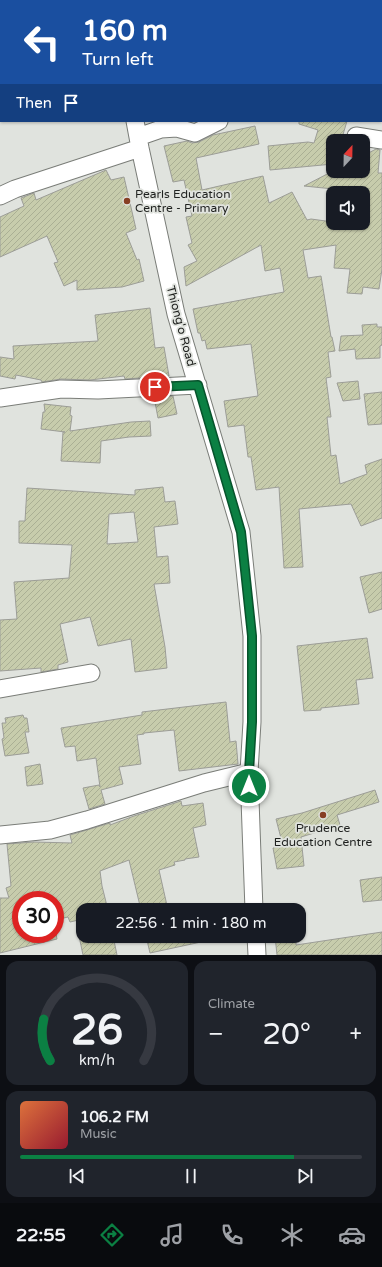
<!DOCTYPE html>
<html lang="en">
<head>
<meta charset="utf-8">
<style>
	:root { --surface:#171b24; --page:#20242c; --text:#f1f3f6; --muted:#9ea1a6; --line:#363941; --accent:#0b8043 }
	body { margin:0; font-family:"Varela Round",sans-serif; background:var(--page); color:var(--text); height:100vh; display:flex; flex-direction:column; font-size:15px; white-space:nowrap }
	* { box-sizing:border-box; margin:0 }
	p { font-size:13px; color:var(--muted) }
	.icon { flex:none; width:22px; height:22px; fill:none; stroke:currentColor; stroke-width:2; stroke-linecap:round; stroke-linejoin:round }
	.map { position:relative; height:955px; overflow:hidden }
	.panel { display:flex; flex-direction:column; gap:6px; padding:6px; background:#0d0f14; flex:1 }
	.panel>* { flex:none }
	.guide { position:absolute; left:0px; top:0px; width:382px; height:122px; box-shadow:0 1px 3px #0004; background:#1a4fa0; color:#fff; overflow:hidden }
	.needle { width:26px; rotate:22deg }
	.tools { position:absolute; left:326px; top:134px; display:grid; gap:8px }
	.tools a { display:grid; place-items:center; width:44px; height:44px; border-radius:8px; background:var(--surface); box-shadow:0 1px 3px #0004; font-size:20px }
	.speed { position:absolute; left:12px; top:891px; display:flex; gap:8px; font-size:20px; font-weight:700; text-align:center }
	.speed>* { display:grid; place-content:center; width:52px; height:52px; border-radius:50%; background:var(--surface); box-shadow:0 1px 3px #0004; line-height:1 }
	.speed .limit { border:6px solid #d22; background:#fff; color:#111 }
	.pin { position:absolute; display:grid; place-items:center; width:34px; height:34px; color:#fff; margin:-17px; border:2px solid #fff; border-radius:50%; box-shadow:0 1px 4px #0007 }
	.me { position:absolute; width:44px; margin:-22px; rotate:0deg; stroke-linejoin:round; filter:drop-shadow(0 0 3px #0008) }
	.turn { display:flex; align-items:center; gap:14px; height:84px; padding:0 16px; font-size:18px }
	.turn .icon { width:52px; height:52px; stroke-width:2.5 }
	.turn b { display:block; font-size:28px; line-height:34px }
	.then { display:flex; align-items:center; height:38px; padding:0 16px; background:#0003; gap:8px; font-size:15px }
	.big { font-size:30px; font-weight:600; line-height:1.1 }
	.panel .card { flex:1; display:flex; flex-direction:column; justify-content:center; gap:6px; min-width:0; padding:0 14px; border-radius:12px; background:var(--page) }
	.panel .dial { align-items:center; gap:0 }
	.dial svg { height:104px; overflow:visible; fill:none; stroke:var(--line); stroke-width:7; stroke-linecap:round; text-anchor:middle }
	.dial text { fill:var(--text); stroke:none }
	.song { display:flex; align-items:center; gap:12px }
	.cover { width:48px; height:48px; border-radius:6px; background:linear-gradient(135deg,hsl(20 70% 55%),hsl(350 70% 35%)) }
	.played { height:4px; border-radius:2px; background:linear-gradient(90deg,var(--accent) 80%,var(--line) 80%) }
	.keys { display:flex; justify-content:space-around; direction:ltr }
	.heat { display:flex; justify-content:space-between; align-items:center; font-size:22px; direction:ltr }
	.panel .tiles { flex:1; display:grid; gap:6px; grid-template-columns:1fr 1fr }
	.card:last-child { grid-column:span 2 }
	.trip { position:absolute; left:76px; top:903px; width:230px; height:40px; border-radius:12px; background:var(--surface); box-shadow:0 1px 3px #0004; font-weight:600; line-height:40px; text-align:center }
	.tabs { display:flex; height:64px; justify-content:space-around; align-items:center; background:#090b0e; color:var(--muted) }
	.tabs .icon { width:28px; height:28px }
	.tabs .on { color:var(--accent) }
	.tabs b { font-size:18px; color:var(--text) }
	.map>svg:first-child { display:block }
	.building { fill:url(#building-hatch); stroke:#9c9d97; fill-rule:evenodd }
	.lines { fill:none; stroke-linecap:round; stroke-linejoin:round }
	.minor-casing { stroke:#7a7d78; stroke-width:19 }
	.minor { stroke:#fff; stroke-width:17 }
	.route-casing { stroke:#07532c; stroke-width:10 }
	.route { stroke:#0b8043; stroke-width:7 }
	.poi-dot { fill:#873e23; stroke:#e0e3de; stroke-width:1.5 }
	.labels { text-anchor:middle; stroke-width:3.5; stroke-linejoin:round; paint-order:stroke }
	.poi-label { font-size:12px; fill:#1f211f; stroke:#e0e3de; text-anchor:start }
	.street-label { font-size:12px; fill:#1f211f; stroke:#e0e3de }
</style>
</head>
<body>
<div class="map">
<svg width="382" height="955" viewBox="0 0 382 955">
	<defs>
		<pattern id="building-hatch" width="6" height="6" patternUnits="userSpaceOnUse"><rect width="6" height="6" fill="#c7ccac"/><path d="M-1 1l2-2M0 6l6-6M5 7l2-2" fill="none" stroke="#aaaf94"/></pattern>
	</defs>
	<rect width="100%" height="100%" fill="#e0e3de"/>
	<path class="building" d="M 299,121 L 347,121 L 342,138 L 333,135 L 333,164 L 270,170 L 268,146 L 308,142 L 314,143 L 318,130 L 299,124 Z
		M 255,126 L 259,144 L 196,158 L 202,190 L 263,176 L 269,203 L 292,192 L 307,220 L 311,219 L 333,222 L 333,223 L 355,225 L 356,223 L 363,223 L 363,192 L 304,186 L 333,171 L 363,171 L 363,156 L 376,149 L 380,150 L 378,173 L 382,173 L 382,269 L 379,289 L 363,287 L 362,294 L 347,293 L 350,269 L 334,268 L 336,245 L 303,250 L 308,278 L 321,276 L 331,337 L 332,337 L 335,351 L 328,352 L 331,377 L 326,378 L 331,417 L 327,417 L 331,456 L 336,455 L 340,484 L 367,474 L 365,465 L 382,459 L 382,518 L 361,526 L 351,504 L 299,509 L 303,567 L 284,568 L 279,487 L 256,490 L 251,457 L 248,457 L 244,425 L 228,427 L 224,401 L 258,396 L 251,344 L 207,349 L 205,340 L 202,341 L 200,333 L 198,333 L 193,309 L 284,292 L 280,268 L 265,271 L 261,245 L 186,286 L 184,267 L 197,261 L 188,245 L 192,243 L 186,217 L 192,216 L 184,180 L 173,182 L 164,146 L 187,141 L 192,143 L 199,142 L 213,135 Z
		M 106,170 L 111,180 L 124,177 L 136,229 L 126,233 L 137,260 L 139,259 L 144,281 L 122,287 L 77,290 L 77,280 L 64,286 L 54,263 L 58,262 L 47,236 L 0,257 L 0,217 L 24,206 L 21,198 L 34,193 L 36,200 Z
		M 150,308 L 155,348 L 164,347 L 169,376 L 125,379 L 124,376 L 90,380 L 61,379 L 42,382 L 41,380 L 16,375 L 15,379 L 0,376 L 0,357 L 14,359 L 13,346 L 98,341 L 95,315 Z
		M 377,324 L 377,327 L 382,327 L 382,345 L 380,346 L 380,358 L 356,359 L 355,349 L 339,351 L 341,336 L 363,335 L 362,325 Z
		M 358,381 L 360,399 L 343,401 L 337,383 Z
		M 382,392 L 382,424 L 368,425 L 364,394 Z
		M 173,396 L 177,414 L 158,418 L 154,397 Z
		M 44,404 L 71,407 L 70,415 L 72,416 L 70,431 L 131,422 L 150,421 L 151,436 L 129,437 L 101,441 L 100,463 L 61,461 L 63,432 L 65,432 L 41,429 L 43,412 L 45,412 Z
		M 163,487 L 165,502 L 175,501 L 178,524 L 154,527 L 157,557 L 168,556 L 170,583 L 154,584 L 165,647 L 167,668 L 135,672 L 131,639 L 98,646 L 90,617 L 60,624 L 68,662 L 58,665 L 58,669 L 41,672 L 41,668 L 0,671 L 0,620 L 17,619 L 14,582 L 69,578 L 72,545 L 19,543 L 19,521 L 25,521 L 27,488 L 135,495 L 135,490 ZM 134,512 L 138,542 L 107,544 L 109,514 Z
		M 382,572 L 382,609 L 369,613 L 360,577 Z
		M 367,638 L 373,678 L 356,680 L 359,704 L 321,708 L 321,710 L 304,711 L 297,646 Z
		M 226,702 L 230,742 L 236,741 L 238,764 L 179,771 L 174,730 L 144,733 L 144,734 L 137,735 L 141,764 L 119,767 L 123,784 L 101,790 L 105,804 L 89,809 L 83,788 L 99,785 L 100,787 L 96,758 L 77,761 L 75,746 L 65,747 L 61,728 L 142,715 L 142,712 Z
		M 23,715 L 24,718 L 27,718 L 29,732 L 25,732 L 29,753 L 5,756 L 2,739 L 4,738 L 2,723 L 6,723 L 5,718 Z
		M 40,764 L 43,784 L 27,786 L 25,767 Z
		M 375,790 L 379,802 L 337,815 L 340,825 L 301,837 L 304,866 L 277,869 L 273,848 L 283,846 L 276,819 L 302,813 Z
		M 181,801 L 182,806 L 203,803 L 206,825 L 193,828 L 199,857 L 185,859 L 185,860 L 174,862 L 175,865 L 159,870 L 168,910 L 141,910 L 129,860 L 100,871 L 102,886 L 108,910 L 83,910 L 83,919 L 70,922 L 68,917 L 55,920 L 55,900 L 21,900 L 21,934 L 56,934 L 57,939 L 0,953 L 0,898 L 9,898 L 6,888 L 11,886 L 7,844 L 34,842 L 72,843 L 70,835 L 110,823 L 110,825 L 134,816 Z
		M 382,877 L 382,900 L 363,902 L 360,880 Z
		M 382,932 L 382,955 L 277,955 L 275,936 L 296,936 L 296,945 Z
		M 79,936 L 113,936 L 117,955 L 83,955 Z
		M 146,936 L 200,936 L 201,942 L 150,953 Z"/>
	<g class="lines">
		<defs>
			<path id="minor" d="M 116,0 L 116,1
				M 0,16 L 1,16
				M 135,121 L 140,148 L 176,314 L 241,532 L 252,636 L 252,722 L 249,772 L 254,910
				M 356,136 L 382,140
				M 138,137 L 161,129 L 177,128 L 195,133 L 219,121
				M 0,196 L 15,189 L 140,148
				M 0,398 L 61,389 L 98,390 L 198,385
				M 0,689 L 91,673
				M 0,835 L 50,830 L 87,820 L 204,783 L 249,772
				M 256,936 L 257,955"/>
		</defs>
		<use href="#minor" class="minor-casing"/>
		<use href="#minor" class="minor"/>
	</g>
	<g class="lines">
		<defs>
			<path id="route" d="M 155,387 L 198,385 L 241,532 L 252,636 L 252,722 L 249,772 L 249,786"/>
		</defs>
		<use href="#route" class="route-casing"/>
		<use href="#route" class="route"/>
	</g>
	<g class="poi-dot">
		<circle cx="127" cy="201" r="4"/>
		<circle cx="323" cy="815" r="4"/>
	</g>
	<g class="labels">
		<g class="poi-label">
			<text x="135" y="198">Pearls Education<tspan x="135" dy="14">Centre - Primary</tspan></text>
			<text x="323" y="832" text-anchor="middle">Prudence<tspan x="323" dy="14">Education Centre</tspan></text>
		</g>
		<g class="street-label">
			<text transform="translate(181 326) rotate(75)" y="4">Thiong'o Road</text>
		</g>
	</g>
</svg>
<div class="tools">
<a><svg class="needle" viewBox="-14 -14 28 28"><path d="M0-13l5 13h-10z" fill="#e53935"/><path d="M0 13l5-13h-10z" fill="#9ea1a6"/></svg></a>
<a><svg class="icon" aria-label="sound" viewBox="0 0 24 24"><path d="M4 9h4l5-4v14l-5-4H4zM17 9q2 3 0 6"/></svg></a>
</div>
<div class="speed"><div class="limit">30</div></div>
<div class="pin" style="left:155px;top:387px;background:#d93025"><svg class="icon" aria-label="arrive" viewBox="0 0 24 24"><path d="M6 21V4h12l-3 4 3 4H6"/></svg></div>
<svg class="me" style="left:249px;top:786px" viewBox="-20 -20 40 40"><circle r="17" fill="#0b8043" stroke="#fff" stroke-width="3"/><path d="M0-11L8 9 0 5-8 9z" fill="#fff"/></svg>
<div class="trip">22:56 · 1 min · 180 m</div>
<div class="guide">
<div class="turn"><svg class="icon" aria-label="left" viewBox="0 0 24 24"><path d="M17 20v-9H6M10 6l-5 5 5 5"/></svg><div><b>160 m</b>Turn left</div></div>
<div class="then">Then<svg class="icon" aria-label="arrive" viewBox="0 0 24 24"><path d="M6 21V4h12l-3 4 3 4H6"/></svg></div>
</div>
</div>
<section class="panel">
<div class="tiles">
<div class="card dial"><svg viewBox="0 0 100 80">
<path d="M14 69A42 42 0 1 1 86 69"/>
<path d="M14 69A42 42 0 0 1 9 37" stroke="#0b8043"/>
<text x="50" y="56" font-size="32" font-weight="700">26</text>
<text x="50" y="72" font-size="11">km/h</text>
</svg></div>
<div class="card"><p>Climate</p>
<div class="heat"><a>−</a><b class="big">20°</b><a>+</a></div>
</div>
<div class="card">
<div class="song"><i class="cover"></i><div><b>106.2 FM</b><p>Music</p></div></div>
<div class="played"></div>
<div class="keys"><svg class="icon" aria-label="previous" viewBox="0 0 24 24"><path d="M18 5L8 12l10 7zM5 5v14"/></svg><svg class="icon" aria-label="pause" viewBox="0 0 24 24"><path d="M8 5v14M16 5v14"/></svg><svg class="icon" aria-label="next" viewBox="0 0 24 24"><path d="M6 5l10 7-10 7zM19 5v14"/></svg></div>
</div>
</div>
</section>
<nav class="tabs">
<b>22:55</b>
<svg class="icon on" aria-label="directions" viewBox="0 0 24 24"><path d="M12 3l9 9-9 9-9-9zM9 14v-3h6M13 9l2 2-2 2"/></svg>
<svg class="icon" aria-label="music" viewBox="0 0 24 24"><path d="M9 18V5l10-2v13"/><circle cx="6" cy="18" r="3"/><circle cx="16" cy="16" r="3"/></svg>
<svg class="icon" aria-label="phone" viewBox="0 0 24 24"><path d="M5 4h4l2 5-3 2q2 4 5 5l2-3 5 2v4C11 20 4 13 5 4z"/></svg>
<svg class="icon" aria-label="climate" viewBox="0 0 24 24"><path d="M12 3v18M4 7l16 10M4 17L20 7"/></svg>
<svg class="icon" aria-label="car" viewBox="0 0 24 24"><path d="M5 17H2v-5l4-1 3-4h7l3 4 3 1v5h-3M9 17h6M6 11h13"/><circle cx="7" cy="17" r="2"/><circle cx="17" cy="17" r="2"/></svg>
</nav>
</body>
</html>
